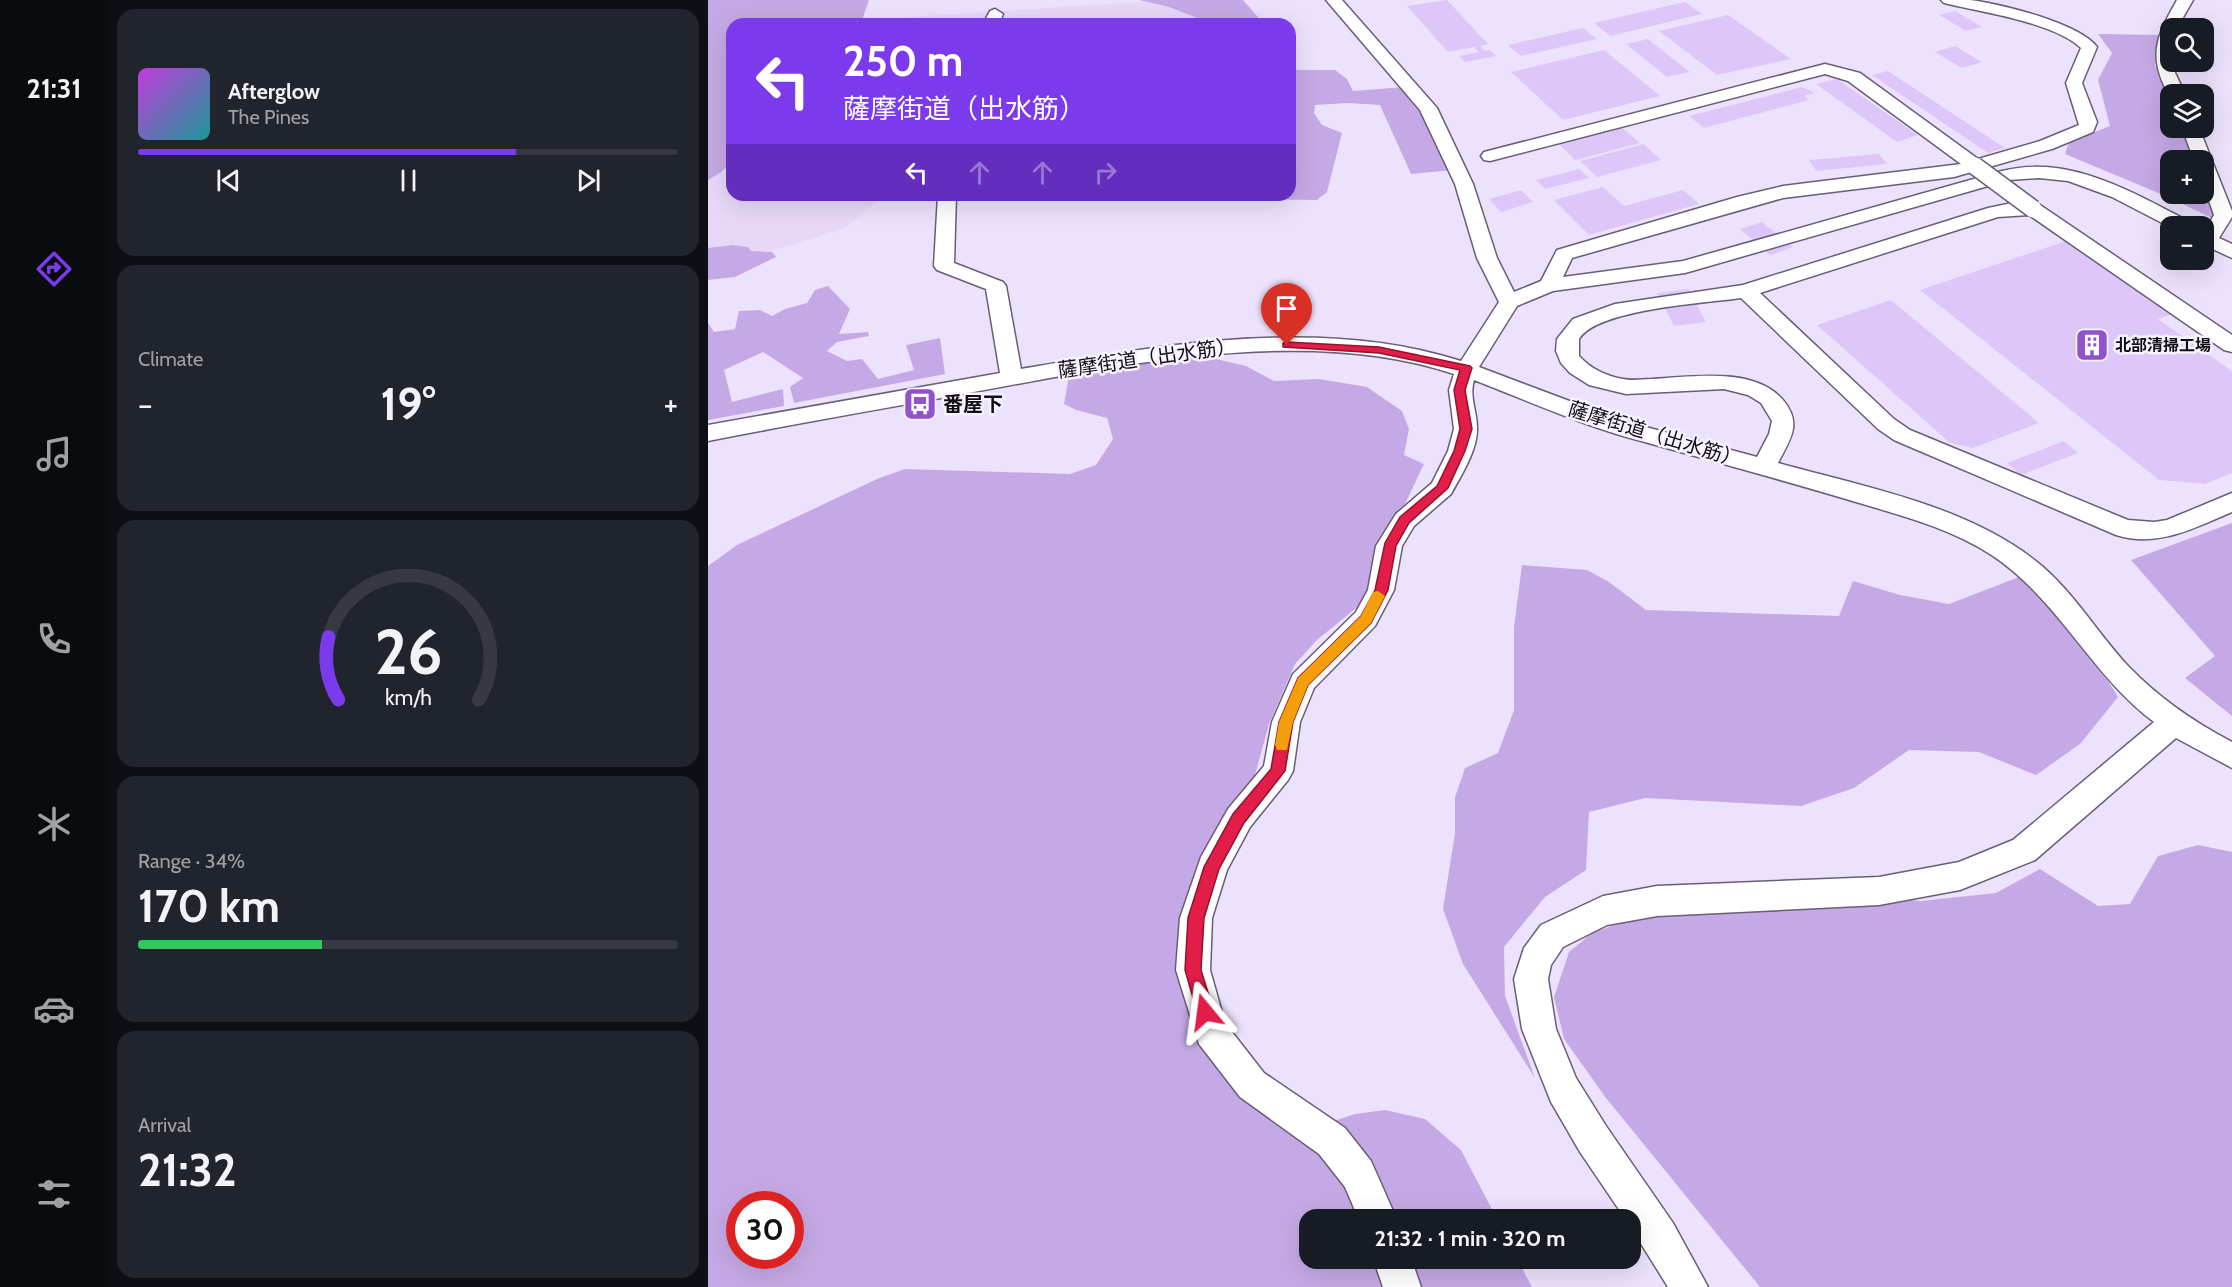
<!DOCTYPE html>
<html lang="en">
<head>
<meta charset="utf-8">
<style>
	:root { --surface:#171b24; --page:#20242c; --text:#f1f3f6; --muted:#9ea1a6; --line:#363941; --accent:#7c3aed }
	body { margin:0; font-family:Cabin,"Noto Sans JP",sans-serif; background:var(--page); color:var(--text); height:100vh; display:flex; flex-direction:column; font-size:22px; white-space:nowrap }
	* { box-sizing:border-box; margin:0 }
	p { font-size:20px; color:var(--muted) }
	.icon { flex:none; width:33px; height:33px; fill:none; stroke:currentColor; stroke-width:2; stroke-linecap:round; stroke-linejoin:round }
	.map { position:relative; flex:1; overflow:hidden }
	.drawer { display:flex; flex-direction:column; gap:9px; padding:9px; background:#0d0f14; width:600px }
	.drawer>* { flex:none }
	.hud { position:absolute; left:18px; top:18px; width:570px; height:183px; border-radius:18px; box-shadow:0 6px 24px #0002; background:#7c3aed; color:#fff; overflow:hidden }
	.fabs { position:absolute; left:1452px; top:18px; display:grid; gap:12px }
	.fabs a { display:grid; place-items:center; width:54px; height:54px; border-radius:12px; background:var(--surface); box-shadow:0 6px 24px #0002; font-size:30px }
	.speed { position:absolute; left:18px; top:1191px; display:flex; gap:12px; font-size:30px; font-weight:700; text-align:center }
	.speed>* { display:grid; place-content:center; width:78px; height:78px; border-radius:50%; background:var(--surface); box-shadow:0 6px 24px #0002; line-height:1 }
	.speed .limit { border:9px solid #d22; background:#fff; color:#111 }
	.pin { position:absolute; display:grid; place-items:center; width:51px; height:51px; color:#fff; margin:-62px -26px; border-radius:50% 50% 50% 0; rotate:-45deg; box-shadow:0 0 6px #0007 }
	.pin .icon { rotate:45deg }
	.me { position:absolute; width:66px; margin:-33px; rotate:344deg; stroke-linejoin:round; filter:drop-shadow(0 0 4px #0008) }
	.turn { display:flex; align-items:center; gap:21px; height:126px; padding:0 18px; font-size:27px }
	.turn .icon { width:78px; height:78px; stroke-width:2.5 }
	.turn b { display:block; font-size:42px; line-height:51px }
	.lanes { display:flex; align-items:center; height:57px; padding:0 18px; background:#0003; justify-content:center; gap:30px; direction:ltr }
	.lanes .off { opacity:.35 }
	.big { font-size:45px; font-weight:700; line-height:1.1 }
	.drawer .tile { flex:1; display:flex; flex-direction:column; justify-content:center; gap:9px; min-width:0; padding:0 21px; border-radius:18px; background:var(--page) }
	.drawer .dial { align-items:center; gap:0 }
	.dial svg { height:156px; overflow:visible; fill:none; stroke:var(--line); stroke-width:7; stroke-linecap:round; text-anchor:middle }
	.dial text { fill:var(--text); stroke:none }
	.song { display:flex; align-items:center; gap:18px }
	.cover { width:72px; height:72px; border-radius:9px; background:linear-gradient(135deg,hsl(290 70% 55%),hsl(180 70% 35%)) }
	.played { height:6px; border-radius:3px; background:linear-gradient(90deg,var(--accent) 70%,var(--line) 70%) }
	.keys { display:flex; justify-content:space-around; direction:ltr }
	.heat { display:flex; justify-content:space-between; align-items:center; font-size:33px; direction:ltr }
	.charge { height:9px; border-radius:4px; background:linear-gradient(90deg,#34c759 34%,var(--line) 0) }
	.trip { position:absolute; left:591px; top:1209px; width:342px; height:60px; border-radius:18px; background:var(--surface); box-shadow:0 6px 24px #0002; font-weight:700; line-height:60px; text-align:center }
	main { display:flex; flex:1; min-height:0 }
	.menu { display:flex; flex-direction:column; width:108px; justify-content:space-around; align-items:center; background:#090b0e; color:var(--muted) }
	.menu .icon { width:42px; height:42px }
	.menu .selected { color:var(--accent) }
	.menu b { font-size:27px; color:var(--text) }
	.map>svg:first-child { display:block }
	.built { fill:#e7d8fa }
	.green { fill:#c5a9e6; fill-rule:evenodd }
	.building { fill:#ddc7f8 }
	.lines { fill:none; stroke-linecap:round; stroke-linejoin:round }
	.minor-casing { stroke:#685e75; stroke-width:3 }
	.minor { fill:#fff; fill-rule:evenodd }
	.minor-bridge-casing { stroke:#685e75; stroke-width:20; stroke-linecap:butt }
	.minor-bridge { stroke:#fff; stroke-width:17 }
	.route { fill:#e11d48; stroke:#92132f; stroke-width:1.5 }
	.slow { fill:#f59e0b }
	.labels { text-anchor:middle; stroke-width:5; stroke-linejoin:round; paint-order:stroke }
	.far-poi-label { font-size:16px; font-weight:bold; fill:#110d15; stroke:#f7f2fd; text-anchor:start }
	.street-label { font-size:20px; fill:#110d15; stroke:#f7f2fd }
	.poi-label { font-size:20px; font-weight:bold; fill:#110d15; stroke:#f7f2fd; text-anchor:start }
</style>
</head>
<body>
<main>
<nav class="menu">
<b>21:31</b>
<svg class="icon selected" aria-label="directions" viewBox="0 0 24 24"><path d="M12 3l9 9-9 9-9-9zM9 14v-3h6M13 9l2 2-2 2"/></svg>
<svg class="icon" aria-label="music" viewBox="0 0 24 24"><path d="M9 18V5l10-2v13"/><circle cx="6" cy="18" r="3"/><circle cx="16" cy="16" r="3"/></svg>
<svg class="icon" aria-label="phone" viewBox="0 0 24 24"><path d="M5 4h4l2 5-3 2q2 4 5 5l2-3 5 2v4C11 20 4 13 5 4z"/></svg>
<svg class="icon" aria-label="climate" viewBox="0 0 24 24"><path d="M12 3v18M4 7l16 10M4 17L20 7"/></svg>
<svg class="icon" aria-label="car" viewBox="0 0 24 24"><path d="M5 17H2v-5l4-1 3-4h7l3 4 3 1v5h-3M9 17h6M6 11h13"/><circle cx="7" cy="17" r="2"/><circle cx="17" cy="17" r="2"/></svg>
<svg class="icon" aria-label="filters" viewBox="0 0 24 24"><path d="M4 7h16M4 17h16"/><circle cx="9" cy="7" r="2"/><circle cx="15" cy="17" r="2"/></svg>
</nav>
<section class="drawer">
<div class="tile">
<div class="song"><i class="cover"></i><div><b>Afterglow</b><p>The Pines</p></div></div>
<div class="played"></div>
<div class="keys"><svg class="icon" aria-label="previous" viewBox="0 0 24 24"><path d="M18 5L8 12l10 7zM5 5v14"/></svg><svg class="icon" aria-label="pause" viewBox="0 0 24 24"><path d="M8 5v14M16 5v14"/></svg><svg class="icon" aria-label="next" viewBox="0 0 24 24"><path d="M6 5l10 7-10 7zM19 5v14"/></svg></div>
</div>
<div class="tile"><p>Climate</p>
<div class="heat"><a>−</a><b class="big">19°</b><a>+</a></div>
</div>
<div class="tile dial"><svg viewBox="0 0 100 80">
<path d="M14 69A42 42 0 1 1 86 69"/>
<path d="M14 69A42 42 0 0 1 9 37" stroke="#7c3aed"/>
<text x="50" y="56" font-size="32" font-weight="700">26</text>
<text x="50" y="72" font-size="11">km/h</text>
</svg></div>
<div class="tile"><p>Range · 34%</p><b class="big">170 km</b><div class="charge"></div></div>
<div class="tile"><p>Arrival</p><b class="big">21:32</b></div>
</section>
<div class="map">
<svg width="1524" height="1287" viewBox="0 0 1524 1287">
	<rect width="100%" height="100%" fill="#ede2fd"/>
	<path class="built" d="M 433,2 L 461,7 L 505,24 L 150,24 L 154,20 Z
		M 24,162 L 24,195 L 177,195 L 135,229 L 64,251 L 43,251 L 40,247 L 25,245 L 0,248 L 0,180 L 12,173 Z"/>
	<path class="green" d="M 0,0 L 161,0 L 154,20 L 150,24 L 24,24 L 24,162 L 12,173 L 0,180 Z
		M 431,0 L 535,0 L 556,24 L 505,24 L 461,7 Z
		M 1390,34 L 1453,35 L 1447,66 L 1469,85 L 1473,94 L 1462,94 L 1462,128 L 1485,128 L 1502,177 L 1506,219 L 1460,197 L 1357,154 L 1361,142 L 1402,126 L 1390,80 L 1404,53 ZM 1462,160 L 1496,160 L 1496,194 L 1462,194 Z
		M 582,70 L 627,70 L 639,79 L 645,91 L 710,86 L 731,132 L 755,169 L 703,174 L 672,105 L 640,103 L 607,105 L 606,113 L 614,125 L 634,133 L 619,192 L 609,200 L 463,198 L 464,195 L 582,195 Z
		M 25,245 L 40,247 L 43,251 L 64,252 L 68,257 L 27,277 L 0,280 L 0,248 Z
		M 120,286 L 142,309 L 131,334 L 160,332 L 161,336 L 129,342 L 119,351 L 139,361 L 154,359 L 170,379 L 206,370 L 198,345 L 232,338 L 237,374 L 86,403 L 82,387 L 95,378 L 55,352 L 16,370 L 24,402 L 75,389 L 76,406 L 0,420 L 0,323 L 6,332 L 27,329 L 31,311 L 52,310 L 64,316 L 77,309 L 99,303 L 107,290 Z
		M 482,353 L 538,366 L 566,381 L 611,379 L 659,387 L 694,411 L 701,429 L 696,455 L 716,464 L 680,540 L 658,600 L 609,640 L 587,664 L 561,724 L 544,786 L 474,947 L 481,1014 L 517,1075 L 589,1133 L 647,1114 L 677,1110 L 717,1119 L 753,1150 L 789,1219 L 602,1220 L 602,1258 L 809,1259 L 824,1287 L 0,1287 L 0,566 L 29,545 L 169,479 L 197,469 L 362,474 L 388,465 L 405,439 L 399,418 L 368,410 L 356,404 L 361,376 ZM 32,1204 L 82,1204 L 82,1256 L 32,1256 Z
		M 1524,523 L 1524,716 L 1477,678 L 1507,656 L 1423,560 Z
		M 814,565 L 879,570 L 901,582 L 938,610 L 1131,616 L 1145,581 L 1192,595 L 1241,604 L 1311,577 C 1352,607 1384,653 1410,697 L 1372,744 L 1328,775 L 1271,752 L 1201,750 L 1146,788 L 1093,806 L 937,798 L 881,812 L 878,870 L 837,897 L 796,947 L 797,996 L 827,1078 L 755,964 L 735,909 L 747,833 L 747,797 L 757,768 L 790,753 L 806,710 L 806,627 Z
		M 1490,845 L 1524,852 L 1524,1287 L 1052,1287 L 898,1098 L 856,1039 L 846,997 L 861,952 L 884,933 L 921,920 L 999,884 L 1213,901 L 1288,893 L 1332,869 L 1390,906 L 1422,904 L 1450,856 Z"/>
	<path class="building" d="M 739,0 L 780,44 L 772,46 L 777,51 L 782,50 L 788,56 L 757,62 L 751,56 L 771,52 L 766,47 L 740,52 L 699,6 Z
		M 977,2 L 994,14 L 902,36 L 886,23 Z
		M 1247,11 L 1274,27 L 1258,31 L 1231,15 Z
		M 1020,15 L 1083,59 L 1009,75 L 951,31 Z
		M 875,28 L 889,39 L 813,56 L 800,45 Z
		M 940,39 L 982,72 L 959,77 L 918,44 Z
		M 1247,46 L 1274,62 L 1254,68 L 1227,52 Z
		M 896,50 L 952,96 L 855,120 L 803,72 Z
		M 1180,71 L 1297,148 L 1280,153 L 1164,75 Z
		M 1129,79 L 1210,135 L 1189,142 L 1108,84 Z
		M 1094,87 L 1107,93 L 1096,96 L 1101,100 L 996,128 L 981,116 Z
		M 913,127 L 932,143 L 867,160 L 850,143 Z
		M 936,144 L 953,160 L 889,177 L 872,161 Z
		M 1171,154 L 1179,164 L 1108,171 L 1101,160 Z
		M 871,169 L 881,178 L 837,189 L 828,180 Z
		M 895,187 L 916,206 L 975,190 L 991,204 L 881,235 L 846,200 Z
		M 813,190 L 825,202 L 793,212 L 781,199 Z
		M 1054,222 L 1085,247 L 1062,255 L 1032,229 Z
		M 1361,240 L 1467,313 L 1450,319 L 1524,371 L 1524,473 L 1497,484 L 1451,480 L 1212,290 Z
		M 980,289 L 998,322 L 966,326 L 949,293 Z
		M 1183,300 L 1331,423 L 1265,448 L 1242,443 L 1109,325 Z
		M 1356,441 L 1370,453 L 1313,475 L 1299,463 Z"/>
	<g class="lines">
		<defs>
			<path id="minor" d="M 618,0 L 634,0 L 729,108 L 765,184 L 789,258 L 806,292 L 833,281 L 849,250 L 1029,197 L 1075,186 L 1253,164 L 1140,81 L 1117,74 L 782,161 L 776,160 L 773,156 L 776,152 L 1117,64 L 1152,73 L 1270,159 L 1332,141 L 1371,125 L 1358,83 L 1373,48 C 1346,22 1272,12 1236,3 L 1233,0 C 1243,0 1253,0 1262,0 C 1293,4 1371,23 1389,47 L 1374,83 L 1389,122 L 1385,132 L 1344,149 L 1246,177 L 1075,198 L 864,258 L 855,277 L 975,261 L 1294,171 C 1361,154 1424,192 1482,222 L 1485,226 L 1462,227 L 1404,197 L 1360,181 L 1331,178 L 1301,180 L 977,273 L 845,291 L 809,306 L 771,367 L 912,420 L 1049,457 L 1061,434 L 1064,421 L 1053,403 L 1040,395 L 1016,389 L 918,394 L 881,385 L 862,373 L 853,363 L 848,351 L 849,339 L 865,319 L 907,304 L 1035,285 L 1280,208 L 1304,203 L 1332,205 L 1524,335 L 1524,352 L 1516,350 L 1321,215 L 1290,217 L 1052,293 L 1186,419 L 1202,430 L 1420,520 L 1446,522 L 1459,520 L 1524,493 L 1524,512 C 1486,528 1450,548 1408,535 L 1186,440 L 1170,429 L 1033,298 C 998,303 889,309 871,339 L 871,356 C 883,369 898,376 915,379 C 924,381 934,379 943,379 C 983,377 1046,366 1075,400 C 1095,424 1082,439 1070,463 C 1157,487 1266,507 1335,567 C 1369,597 1391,635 1421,667 C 1451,698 1486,722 1524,742 L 1524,768 L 1468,738 L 1327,860 L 1252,890 L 1171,905 L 949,916 L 899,925 L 855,947 L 843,965 L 840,979 L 848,1029 L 868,1078 L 898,1126 L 965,1223 L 1000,1287 L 960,1287 L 922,1226 L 922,1220 L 918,1220 L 872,1152 L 843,1102 L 814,1029 L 806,979 L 816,948 L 833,925 L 895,896 L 949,886 L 1171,877 L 1251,862 L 1305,840 L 1446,722 C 1382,674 1350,598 1282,554 C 1238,526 1187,514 1138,499 C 1071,479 1004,461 937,442 C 878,427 823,402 766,380 C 761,397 769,411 769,428 C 770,449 753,476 743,494 L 706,526 L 694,546 L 686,590 L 667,626 L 606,688 L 592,722 L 585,771 L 580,780 L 542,827 L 519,870 L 504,918 L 502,970 L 517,1023 L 556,1073 L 637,1128 L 663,1161 L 689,1220 L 651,1220 L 637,1187 L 611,1154 L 532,1097 L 491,1044 L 468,970 L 472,918 L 493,857 L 520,809 L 556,766 L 564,722 L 585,674 L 648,612 L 660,590 L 668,546 L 688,514 L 724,483 L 740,451 L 746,429 L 741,390 L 746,374 C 597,324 410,366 260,393 C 173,409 86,424 0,441 L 0,425 L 292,373 L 278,289 L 229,270 L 226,266 L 230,195 L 248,195 L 246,263 L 295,282 L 298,286 L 313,369 C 453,345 614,316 753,361 L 791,302 L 769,258 L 747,184 L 712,110 Z
				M 1469,0 L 1485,0 L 1469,28 L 1462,28 L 1462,62 L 1477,94 L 1462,94 L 1462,97 C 1439,57 1448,37 1469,0 Z
				M 287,9 L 295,14 L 291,24 L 275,24 L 282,11 Z
				M 1474,128 L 1491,128 L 1524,211 L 1524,217 L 1511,238 L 1524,244 L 1524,258 L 1496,245 L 1496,232 L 1506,215 L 1496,186 L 1496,160 L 1486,160 Z
				M 665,1258 L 703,1258 L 713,1287 L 675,1287 Z"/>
		</defs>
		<use href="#minor" class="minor-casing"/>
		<use href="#minor" class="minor"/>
		<defs>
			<path id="minor-bridge" d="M 1267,166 L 1325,209"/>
		</defs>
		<use href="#minor-bridge" class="minor-bridge-casing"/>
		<use href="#minor-bridge" class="minor-bridge"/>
	</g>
	<path class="route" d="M 579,342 L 671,347 L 762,366 L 764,368 L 757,390 L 764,429 L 757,451 L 740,488 L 701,523 L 688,546 L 680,590 L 663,623 L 600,685 L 585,722 L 577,771 L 536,823 L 511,869 L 496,918 L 493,970 L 506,1012 L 503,1017 L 497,1020 L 491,1017 L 489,1012 L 477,970 L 480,918 L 496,867 L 525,814 L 563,769 L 571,722 L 590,678 L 653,616 L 667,590 L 677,543 L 692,517 L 729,486 L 746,451 L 752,429 L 746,390 L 752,370 L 671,353 L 575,347 L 575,343 Z"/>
	<path class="slow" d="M 670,591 L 677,596 L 663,623 L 600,685 L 585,722 L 579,750 L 569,750 L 567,745 L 571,722 L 590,678 L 653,616 L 665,592 Z"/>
	<defs>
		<symbol id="building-square" viewBox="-11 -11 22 22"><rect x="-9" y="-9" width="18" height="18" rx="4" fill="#9053c9" stroke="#f7f2fd"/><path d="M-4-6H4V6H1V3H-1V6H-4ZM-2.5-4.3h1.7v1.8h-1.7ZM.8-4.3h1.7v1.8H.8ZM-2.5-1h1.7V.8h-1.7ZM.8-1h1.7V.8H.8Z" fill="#fff"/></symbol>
		<symbol id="bus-square" viewBox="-11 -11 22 22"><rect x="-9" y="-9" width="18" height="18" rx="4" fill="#9053c9" stroke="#f7f2fd"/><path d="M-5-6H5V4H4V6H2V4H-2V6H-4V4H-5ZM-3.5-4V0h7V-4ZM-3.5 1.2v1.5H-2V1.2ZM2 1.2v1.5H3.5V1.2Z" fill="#fff"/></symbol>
	</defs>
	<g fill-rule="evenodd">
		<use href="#building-square" x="1365" y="326" width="38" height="38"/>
		<use href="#bus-square" x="193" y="385" width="38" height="38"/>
	</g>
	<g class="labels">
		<g class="far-poi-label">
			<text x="1407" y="351">北部清掃工場</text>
		</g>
		<g class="street-label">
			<text transform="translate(439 358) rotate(-8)" y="7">薩摩街道（出水筋）</text>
			<text transform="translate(947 434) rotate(17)" y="7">薩摩街道（出水筋）</text>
		</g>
		<g class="poi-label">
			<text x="235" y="411">番屋下</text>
		</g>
	</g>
</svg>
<div class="fabs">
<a><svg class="icon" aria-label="search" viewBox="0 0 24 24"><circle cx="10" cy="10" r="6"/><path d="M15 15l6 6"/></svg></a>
<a><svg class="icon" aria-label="layers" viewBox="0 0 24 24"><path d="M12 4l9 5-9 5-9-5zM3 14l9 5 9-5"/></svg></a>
<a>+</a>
<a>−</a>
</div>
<div class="speed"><div class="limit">30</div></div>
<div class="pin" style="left:579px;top:345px;background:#d93025"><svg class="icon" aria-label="arrive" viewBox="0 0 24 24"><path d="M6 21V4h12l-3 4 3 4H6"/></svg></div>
<svg class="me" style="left:497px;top:1012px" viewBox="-20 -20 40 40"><path d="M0-17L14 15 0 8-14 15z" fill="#e11d48" stroke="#fff" stroke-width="4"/></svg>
<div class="trip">21:32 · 1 min · 320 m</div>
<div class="hud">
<div class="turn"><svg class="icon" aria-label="left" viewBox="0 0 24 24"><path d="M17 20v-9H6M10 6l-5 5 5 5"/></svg><div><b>250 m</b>薩摩街道（出水筋）</div></div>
<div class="lanes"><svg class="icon" aria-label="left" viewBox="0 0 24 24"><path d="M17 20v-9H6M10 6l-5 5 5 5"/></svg><svg class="icon off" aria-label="ahead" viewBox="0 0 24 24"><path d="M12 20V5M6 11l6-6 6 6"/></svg><svg class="icon off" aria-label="ahead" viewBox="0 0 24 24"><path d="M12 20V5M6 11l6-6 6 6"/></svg><svg class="icon off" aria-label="right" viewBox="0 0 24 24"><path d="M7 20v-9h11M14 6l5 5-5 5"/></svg></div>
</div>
</div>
</main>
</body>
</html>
